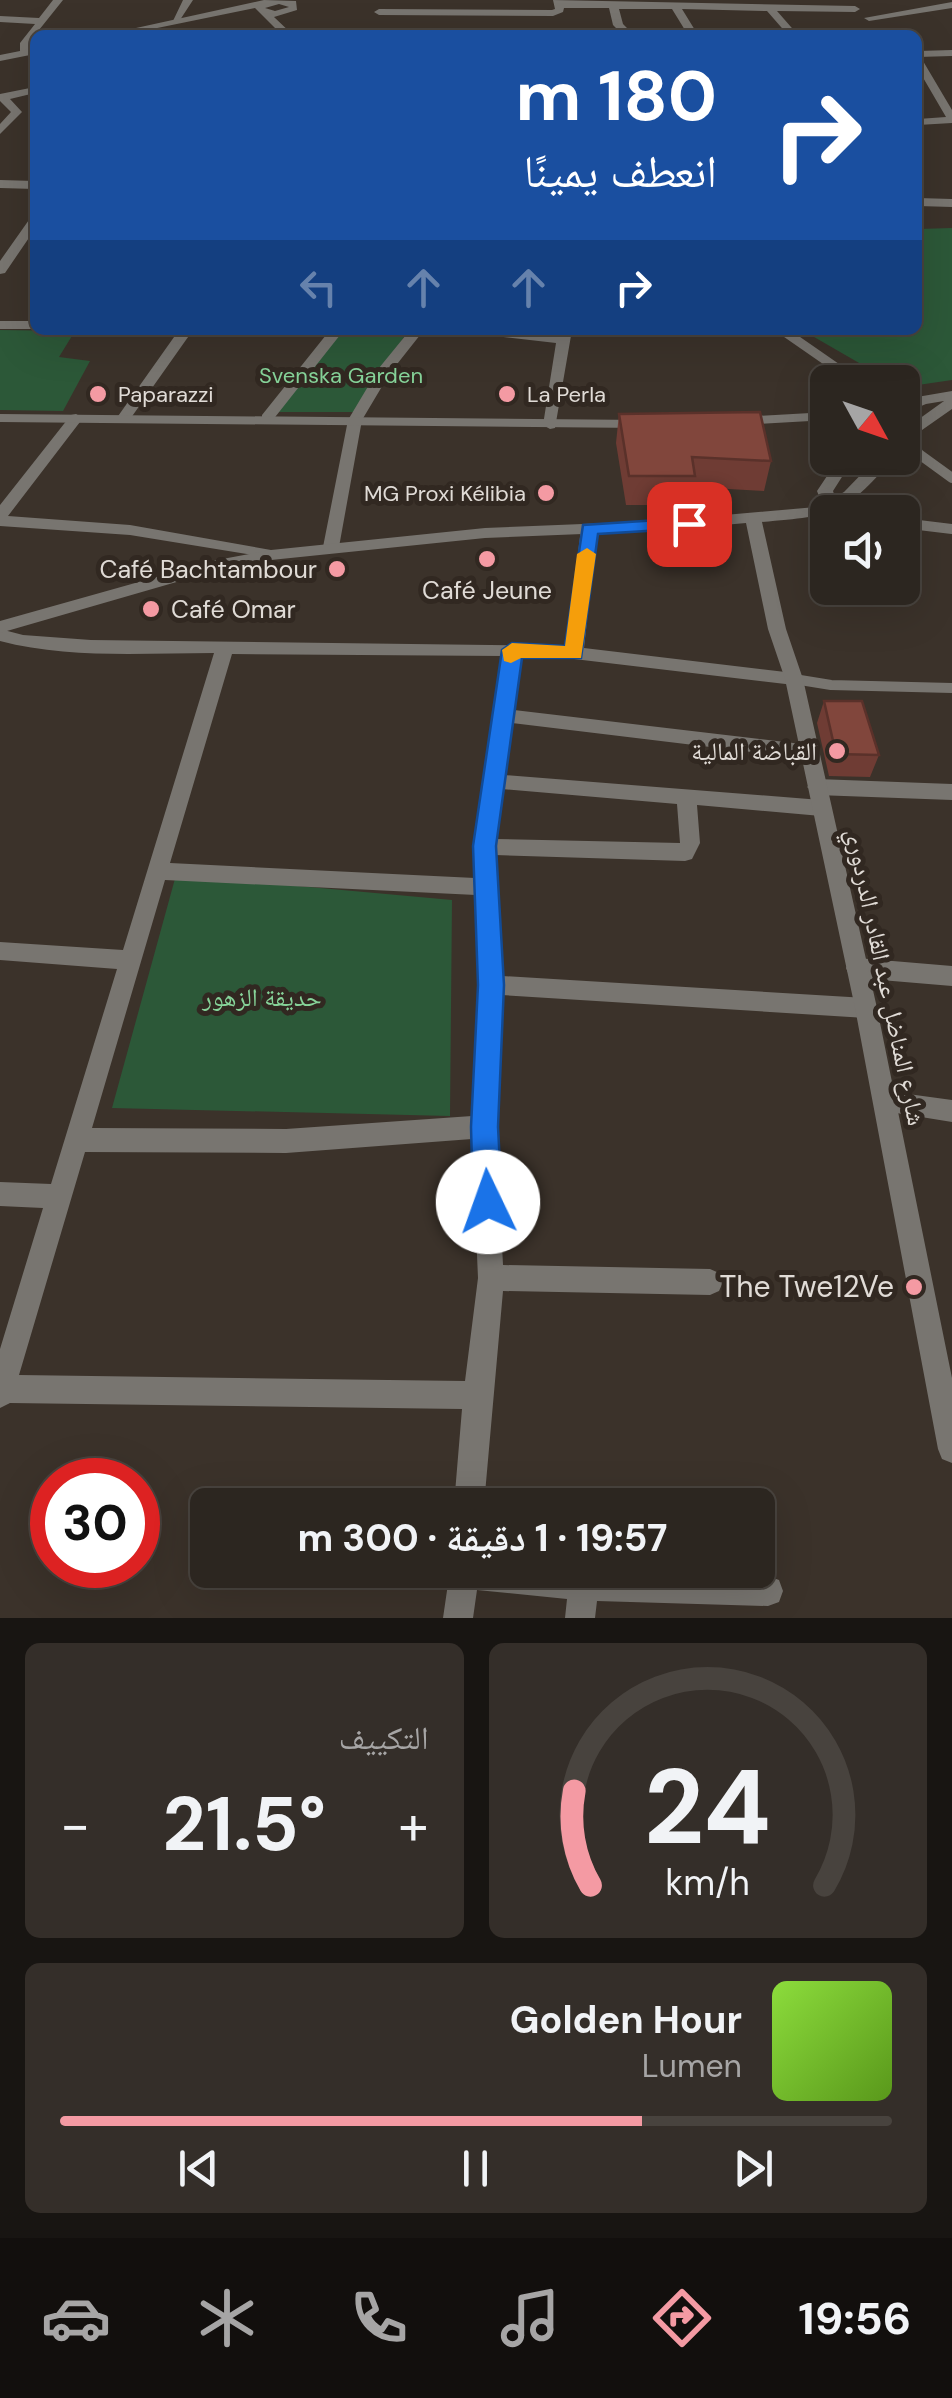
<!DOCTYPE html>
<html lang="ar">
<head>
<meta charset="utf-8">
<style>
	:root { --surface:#2c2620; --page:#342e29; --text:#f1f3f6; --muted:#a6a5a5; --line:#48433e; --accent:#f49aa3 }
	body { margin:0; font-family:"DM Sans","Noto Naskh Arabic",sans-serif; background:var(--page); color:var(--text); direction:rtl; height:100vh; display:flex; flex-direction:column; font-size:38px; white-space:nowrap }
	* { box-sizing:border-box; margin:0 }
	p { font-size:32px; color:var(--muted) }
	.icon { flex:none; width:55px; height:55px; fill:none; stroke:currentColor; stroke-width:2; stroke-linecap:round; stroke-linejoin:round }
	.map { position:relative; height:1618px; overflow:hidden; direction:ltr }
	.side { display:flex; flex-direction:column; gap:25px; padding:25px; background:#181512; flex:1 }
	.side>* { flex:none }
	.top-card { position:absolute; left:30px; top:30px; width:892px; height:305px; border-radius:15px; box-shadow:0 10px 40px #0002,0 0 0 2px var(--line); direction:rtl; background:#1a4fa0; color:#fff; overflow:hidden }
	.needle { width:65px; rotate:130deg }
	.fabs { position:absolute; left:810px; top:365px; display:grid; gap:20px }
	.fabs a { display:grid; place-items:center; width:110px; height:110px; border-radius:15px; background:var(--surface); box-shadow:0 10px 40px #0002,0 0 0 2px var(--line); font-size:50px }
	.speed { position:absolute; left:30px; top:1458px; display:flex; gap:20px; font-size:50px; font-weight:700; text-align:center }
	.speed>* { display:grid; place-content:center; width:130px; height:130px; border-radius:50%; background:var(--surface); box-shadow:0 10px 40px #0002,0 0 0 2px var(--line); line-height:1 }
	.speed .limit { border:15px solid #d22; background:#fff; color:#111 }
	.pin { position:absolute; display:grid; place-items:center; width:85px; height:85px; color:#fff; margin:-42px; border-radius:20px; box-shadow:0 5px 15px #0006 }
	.me { position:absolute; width:110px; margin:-55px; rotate:357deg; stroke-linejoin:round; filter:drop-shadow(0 0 8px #0008) }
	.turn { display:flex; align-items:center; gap:35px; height:210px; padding:0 40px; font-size:45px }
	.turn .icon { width:130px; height:130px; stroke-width:2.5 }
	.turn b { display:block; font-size:70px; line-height:85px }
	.lanes { display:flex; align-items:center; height:95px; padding:0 40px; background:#0003; justify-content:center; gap:50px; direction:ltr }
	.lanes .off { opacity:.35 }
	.big { font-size:75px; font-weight:700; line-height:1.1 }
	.side .card { flex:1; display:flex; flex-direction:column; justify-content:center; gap:15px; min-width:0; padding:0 35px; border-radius:15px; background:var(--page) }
	.side .dial { align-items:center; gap:0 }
	.dial svg { height:260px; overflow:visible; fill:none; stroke:var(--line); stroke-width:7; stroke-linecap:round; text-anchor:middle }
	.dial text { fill:var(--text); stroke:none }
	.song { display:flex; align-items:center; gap:30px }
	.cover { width:120px; height:120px; border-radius:15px; background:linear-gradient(135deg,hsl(90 70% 55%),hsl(90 70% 35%)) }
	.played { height:10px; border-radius:5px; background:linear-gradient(90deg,var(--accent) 70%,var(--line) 70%) }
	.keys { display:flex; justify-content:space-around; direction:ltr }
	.heat { display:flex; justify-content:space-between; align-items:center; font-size:55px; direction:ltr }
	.side .tiles { flex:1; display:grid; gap:25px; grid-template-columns:1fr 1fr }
	.card:last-child { grid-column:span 2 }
	.trip { position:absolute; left:190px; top:1488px; width:585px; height:100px; border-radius:15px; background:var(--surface); box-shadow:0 10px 40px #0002,0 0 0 2px var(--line); font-weight:700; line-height:100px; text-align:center; direction:rtl }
	.tabs { display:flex; height:160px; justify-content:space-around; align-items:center; background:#120f0d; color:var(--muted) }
	.tabs .icon { width:70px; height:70px }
	.tabs .active { color:var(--accent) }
	.tabs b { font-size:45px; color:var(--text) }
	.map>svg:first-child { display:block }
	.green { fill:#2c5838 }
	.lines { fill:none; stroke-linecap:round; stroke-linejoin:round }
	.service { stroke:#787570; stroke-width:10 }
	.minor { fill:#787570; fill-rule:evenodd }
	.tertiary { fill:#787570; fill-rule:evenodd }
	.wall { fill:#6f3c34 }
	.building { fill:#81463c; stroke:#5a312a; stroke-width:2.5 }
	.route { fill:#1a73e8; stroke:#114b97; stroke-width:2.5 }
	.slow { fill:#f59e0b }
	.poi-dot { fill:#f49aa3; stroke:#312821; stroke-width:4 }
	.labels { text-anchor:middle; stroke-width:10; stroke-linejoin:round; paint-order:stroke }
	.far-park-label { font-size:22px; fill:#86d399; stroke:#312821 }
	.far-poi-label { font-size:22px; fill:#e0dbd6; stroke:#312821; text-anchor:start }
	.poi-label { font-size:25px; fill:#e0dbd6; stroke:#312821; text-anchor:end }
	.street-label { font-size:25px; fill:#e0dbd6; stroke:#312821 }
	.park-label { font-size:25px; fill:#86d399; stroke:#312821 }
	.near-poi-label { font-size:30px; fill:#e0dbd6; stroke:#312821; text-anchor:end }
</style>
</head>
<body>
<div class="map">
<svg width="952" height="1618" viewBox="0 0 952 1618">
	<rect width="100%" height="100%" fill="#3b322a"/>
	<path class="green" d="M 952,228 L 952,380 L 918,385 L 892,382 L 802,330 L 918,330 L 918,229 Z
		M 0,330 L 75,331 L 59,357 L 90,361 L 63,411 L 0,410 Z
		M 331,331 L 407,332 L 357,412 L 274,412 Z
		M 176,875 L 452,900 L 450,1116 L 112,1108 Z"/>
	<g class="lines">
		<path class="service" d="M 907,436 L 919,454 L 952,478
			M 831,508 L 854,512
			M 902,523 L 952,529
			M 794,679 L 831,685 L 952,688"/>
		<path class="minor" d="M 53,0 L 63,0 L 35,35 L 28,55 L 20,55 L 20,43 L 35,24 L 0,22 L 0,16 L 39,18 Z
			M 183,0 L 193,0 L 178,23 L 172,23 Z
			M 553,0 L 855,6 L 860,9 L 855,12 L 777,11 L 798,35 L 788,35 L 767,11 L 682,9 L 698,35 L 688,35 L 672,9 L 619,9 L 623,24 L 634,35 L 623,35 L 613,25 L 609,8 L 564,8 L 563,12 L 553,16 L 379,15 L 374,12 L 379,9 L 552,10 L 555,9 Z
			M 952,2 L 952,8 L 869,21 L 864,18 Z
			M 551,32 L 556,33 L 558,35 L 546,35 Z
			M 952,50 L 952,56 L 918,57 L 918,51 Z
			M 918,58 L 923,61 L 952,110 L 952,123 L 918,125 L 918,119 L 946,117 L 918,69 Z
			M 35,87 L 35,93 L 10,99 L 22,112 L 0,134 L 0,124 L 11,112 L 0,101 L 0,94 Z
			M 0,180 L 35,181 L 35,189 L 0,188 Z
			M 918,198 L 952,199 L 952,207 L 918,206 Z
			M 35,216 L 35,229 L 5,273 L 0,274 L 0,261 L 31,217 Z
			M 0,321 L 35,321 L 35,329 L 0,329 Z
			M 179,330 L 193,330 L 128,422 L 118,422 L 116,419 Z
			M 330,330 L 344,330 L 272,421 L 262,421 L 262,415 Z
			M 410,330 L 424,330 L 390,373 L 362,420 L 339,547 L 337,551 L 325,551 L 323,547 L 348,420 L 379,368 Z
			M 470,330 L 512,330 L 557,335 L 558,330 L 572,330 L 555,428 L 550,429 L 543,425 L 556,343 L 477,334 Z
			M 76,414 L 83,418 L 8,516 L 130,525 L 271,550 L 279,555 L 277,559 L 130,535 L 0,526 L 0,505 L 71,415 Z
			M 589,524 L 597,529 L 584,648 L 794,673 L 803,679 L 794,685 L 574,659 L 521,657 L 514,710 L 810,745 L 820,752 L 810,759 L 512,723 L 504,775 L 821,800 L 828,803 L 831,808 L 828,813 L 821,816 L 697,805 L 700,843 L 692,859 L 685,861 L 495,855 L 502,976 L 866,998 L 874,1001 L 877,1008 L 874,1015 L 866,1018 L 502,995 L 496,1127 L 503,1265 L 710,1269 L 719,1273 L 723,1282 L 719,1291 L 710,1295 L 503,1291 L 484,1505 L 454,1505 L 462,1409 L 10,1403 L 0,1408 L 0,1349 L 43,1208 L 0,1206 L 0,1182 L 51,1184 L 117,969 L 0,960 L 0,942 L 123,950 L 214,653 C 144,653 68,659 0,641 L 0,629 L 23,635 L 91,640 L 566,646 L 581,529 ZM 232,654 L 503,656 L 474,847 L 475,878 L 170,863 ZM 502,789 L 677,804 L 680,843 L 495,839 ZM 165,880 L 476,895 L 480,985 L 472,1116 L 286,1129 L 92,1128 ZM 472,1139 L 478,1278 L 465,1381 L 19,1375 L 85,1152 L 286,1153 Z
			M 817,779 L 952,784 L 952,800 L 817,795 L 807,787 Z
			M 857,958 L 952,966 L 952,986 L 857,978 L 849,975 L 846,968 L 849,961 Z
			M 886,1091 L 952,1100 L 952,1122 L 878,1110 L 874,1102 L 878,1094 Z
			M 450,1570 L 588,1570 L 768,1576 L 779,1580 L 783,1591 L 779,1602 L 768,1606 L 597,1601 L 595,1618 L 565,1618 L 567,1599 L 477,1590 L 473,1618 L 443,1618 Z"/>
		<path class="tertiary" d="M 264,0 L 296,1 L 297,10 L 274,17 L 293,35 L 282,35 L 255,8 L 123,35 L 104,35 ZM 279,4 L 289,7 L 275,11 L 265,8 Z
			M 35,48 L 35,54 L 0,61 L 0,55 Z
			M 774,330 L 790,330 L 865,382 L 849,382 Z
			M 952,391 L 952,409 L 922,430 L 912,430 L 912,424 L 944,401 L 926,404 L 902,414 L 902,404 L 917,397 Z
			M 828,412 L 828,420 L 737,425 L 730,421 L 737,417 Z
			M 0,414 L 643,420 L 650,424 L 643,428 L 0,422 Z
			M 902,432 L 913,436 L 902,443 Z
			M 839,458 L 854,458 L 833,491 L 835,497 L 844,492 L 877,458 L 893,458 C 846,515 832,516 762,522 L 786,629 L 803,679 L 877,1008 L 952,1378 L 952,1463 L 942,1459 L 938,1449 L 855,1008 L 785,679 L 768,629 L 746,523 L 657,531 L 485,538 L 271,560 L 218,570 L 0,633 L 0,621 L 217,560 L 271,550 L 485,528 L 657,521 L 816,507 L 822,504 L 817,491 Z"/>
	</g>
	<path class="wall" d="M 619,414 L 771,461 L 764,491 L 693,487 L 690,505 L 626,505 L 616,443 Z
		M 824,701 L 879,755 L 870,777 L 829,776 L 817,723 Z"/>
	<path class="building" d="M 760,412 L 771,461 L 692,457 L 695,476 L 629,476 L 619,414 Z
		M 824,701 L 862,701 L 879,755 L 836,754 Z"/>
	<path class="route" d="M 689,518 L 698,524 L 695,528 L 598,534 L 581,658 L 522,658 L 496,846 L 504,985 L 498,1127 L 502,1202 L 498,1212 L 488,1217 L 478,1212 L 473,1202 L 471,1127 L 478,985 L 473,846 L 502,650 L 512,643 L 565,646 L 583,525 Z"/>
	<path class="slow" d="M 587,548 L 596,554 L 581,658 L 521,658 L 511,663 L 504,661 L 502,650 L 512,643 L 565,646 L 577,554 Z"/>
	<g class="poi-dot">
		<circle cx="98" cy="394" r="10"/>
		<circle cx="507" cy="394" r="10"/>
		<circle cx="546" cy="493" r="10"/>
		<circle cx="487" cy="559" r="10"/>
		<circle cx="337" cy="569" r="10"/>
		<circle cx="151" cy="609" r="10"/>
		<circle cx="837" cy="751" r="10"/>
		<circle cx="914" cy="1287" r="10"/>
	</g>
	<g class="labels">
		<g class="far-park-label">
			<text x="341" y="383">Svenska Garden</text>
		</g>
		<g class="far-poi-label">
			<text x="118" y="402">Paparazzi</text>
			<text x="527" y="402">La Perla</text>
			<text x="526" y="501" text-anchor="end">MG Proxi Kélibia</text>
		</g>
		<g class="poi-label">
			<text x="317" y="578">Café Bachtambour</text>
			<text x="487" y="599" text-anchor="middle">Café Jeune</text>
			<text x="171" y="618" text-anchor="start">Café Omar</text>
			<text x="817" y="760">القباضة المالية</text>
		</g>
		<g class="street-label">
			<text transform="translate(886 977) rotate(78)" y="9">شارع المناضل عبد القادر الدردوري</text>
		</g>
		<g class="park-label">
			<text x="262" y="1006">حديقة الزهور</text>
		</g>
		<g class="near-poi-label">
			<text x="894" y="1297">The Twe12Ve</text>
		</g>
	</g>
</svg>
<div class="fabs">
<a><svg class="needle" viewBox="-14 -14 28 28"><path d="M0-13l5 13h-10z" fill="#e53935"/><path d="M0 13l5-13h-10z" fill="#a6a5a5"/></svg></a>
<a><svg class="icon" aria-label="sound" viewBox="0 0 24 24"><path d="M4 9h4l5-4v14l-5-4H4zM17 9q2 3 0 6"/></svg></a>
</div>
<div class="speed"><div class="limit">30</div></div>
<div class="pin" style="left:689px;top:524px;background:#d93025"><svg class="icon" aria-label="arrive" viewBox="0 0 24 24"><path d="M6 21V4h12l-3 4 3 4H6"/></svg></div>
<svg class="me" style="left:488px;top:1202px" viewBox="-20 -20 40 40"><circle r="19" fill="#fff"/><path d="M0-13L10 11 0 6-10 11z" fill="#1a73e8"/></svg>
<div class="trip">19:57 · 1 دقيقة · 300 m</div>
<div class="top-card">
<div class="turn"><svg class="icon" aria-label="right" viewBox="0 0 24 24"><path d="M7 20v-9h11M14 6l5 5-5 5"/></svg><div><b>180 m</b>انعطف يمينًا</div></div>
<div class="lanes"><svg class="icon off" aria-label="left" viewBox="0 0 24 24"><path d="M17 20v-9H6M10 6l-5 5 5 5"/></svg><svg class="icon off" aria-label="ahead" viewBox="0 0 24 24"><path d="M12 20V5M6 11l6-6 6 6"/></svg><svg class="icon off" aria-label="ahead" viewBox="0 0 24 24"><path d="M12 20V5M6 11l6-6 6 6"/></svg><svg class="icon" aria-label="right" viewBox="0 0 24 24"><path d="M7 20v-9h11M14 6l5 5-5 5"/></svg></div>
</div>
</div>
<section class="side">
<div class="tiles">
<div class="card dial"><svg viewBox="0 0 100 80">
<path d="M14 69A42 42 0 1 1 86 69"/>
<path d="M14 69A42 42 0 0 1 9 40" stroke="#f49aa3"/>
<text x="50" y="56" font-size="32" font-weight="700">24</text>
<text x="50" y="72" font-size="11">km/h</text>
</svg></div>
<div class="card"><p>التكييف</p>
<div class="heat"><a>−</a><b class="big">21.5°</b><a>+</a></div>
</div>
<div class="card">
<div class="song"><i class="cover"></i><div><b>Golden Hour</b><p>Lumen</p></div></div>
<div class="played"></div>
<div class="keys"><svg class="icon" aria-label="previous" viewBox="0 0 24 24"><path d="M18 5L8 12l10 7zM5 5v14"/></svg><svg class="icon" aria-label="pause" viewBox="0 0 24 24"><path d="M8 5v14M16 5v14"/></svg><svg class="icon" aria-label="next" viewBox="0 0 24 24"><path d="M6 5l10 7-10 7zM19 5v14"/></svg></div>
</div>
</div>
</section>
<nav class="tabs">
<b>19:56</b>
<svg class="icon active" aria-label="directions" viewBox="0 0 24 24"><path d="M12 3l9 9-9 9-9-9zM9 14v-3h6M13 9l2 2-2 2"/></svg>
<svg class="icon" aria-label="music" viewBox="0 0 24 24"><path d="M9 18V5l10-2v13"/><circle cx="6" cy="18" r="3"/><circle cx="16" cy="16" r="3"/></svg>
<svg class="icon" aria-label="phone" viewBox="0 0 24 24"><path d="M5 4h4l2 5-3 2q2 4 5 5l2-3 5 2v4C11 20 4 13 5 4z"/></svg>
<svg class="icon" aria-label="climate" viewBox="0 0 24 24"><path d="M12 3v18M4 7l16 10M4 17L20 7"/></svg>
<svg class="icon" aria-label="car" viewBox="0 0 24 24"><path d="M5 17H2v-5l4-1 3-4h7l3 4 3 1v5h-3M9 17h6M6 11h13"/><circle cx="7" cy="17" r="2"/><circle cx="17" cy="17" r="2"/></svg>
</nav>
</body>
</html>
